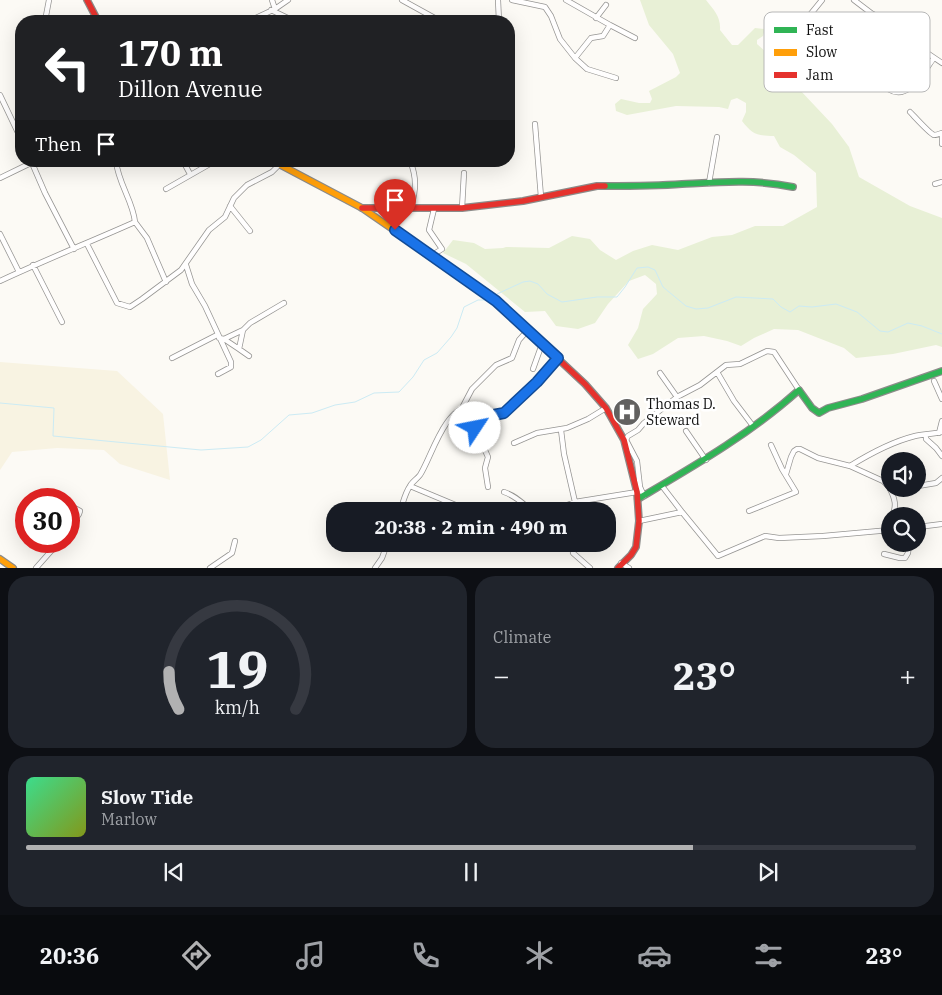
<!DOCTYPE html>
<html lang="en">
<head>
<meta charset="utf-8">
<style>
	:root { --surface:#171b24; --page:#20242c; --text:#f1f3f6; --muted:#9ea1a6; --line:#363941; --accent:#b1b1b2 }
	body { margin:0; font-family:"IBM Plex Serif",serif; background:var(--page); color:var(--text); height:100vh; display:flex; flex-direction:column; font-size:19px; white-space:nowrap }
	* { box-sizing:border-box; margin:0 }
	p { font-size:16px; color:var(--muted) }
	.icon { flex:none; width:28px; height:28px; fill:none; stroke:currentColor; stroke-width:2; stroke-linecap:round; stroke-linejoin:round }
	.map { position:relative; height:568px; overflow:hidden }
	.drawer { display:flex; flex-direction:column; gap:8px; padding:8px; background:#0d0f14; flex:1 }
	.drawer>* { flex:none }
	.top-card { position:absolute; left:15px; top:15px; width:500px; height:152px; border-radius:20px; box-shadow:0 5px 20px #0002; background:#202124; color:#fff; overflow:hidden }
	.buttons { position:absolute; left:881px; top:452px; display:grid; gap:10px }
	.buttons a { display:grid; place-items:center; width:45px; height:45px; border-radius:50%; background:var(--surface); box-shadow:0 5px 20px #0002; font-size:25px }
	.speed { position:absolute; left:15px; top:488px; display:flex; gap:10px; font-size:25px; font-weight:700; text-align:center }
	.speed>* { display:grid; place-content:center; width:65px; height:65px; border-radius:50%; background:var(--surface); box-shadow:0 5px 20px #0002; line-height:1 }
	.speed .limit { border:8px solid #d22; background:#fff; color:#111 }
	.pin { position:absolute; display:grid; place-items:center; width:42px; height:42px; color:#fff; margin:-51px -21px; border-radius:50% 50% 50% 0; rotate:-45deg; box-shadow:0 0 5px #0007 }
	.pin .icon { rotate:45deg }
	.me { position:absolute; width:55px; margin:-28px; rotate:56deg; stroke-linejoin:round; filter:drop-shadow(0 0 4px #0008) }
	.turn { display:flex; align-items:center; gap:18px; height:105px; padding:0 20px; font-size:22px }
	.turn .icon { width:65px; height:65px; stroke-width:2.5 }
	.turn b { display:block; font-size:35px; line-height:42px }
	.then { display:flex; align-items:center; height:48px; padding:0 20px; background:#0003; gap:10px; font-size:19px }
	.big { font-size:38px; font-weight:700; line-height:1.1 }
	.drawer .widget { flex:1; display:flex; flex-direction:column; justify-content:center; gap:8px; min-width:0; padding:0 18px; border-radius:20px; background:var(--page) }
	.drawer .dial { align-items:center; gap:0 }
	.dial svg { height:130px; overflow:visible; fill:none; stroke:var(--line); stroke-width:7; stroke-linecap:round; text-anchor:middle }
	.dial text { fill:var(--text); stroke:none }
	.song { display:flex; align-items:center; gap:15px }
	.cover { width:60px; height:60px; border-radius:8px; background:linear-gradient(135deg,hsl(150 70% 55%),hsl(70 70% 35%)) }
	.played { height:5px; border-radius:2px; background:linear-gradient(90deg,var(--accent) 75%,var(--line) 75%) }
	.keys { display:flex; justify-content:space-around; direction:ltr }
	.heat { display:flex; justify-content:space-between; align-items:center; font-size:28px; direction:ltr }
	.drawer .tiles { flex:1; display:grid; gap:8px; grid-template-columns:1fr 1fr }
	.widget:last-child { grid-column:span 2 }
	.trip { position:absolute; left:326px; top:502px; width:290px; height:50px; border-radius:20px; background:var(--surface); box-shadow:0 5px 20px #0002; font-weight:700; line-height:50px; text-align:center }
	.menu { display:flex; height:80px; justify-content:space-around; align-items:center; background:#090b0e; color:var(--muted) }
	.menu .icon { width:35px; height:35px }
	.menu .selected { color:var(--accent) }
	.menu b { font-size:22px; color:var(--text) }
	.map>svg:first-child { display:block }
	.farmland { fill:#f8f3e2 }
	.green { fill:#e8f0d6 }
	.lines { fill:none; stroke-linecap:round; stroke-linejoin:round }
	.stream { stroke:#ccebf4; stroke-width:1 }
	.street-casing { stroke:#969593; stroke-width:6 }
	.fast-casing { stroke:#8c8b89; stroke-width:8 }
	.slow-casing { stroke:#8c8b89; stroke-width:8 }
	.jam-casing { stroke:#8c8b89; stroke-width:8 }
	.street { stroke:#fffefe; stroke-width:4.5 }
	.fast { stroke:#30b455; stroke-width:5.5 }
	.slow { stroke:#ff9f0a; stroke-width:5.5 }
	.jam { stroke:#e5322d; stroke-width:5.5 }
	.route-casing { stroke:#114b97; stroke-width:12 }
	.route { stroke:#1a73e8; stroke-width:9 }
	.labels { text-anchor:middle; stroke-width:5; stroke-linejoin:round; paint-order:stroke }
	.poi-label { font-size:14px; fill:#0f0f0f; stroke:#fff; text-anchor:start }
	.key { fill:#fff; stroke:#b7b7b7; stroke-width:1 }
	.key-label { font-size:14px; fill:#0f0f0f }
</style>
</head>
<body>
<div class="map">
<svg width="942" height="568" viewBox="0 0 942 568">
	<rect width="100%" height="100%" fill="#fcfaf5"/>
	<path class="farmland" d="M 0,362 L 117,371 L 163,414 L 170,480 L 120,464 L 104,450 L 57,448 L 12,452 L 0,470 Z"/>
	<path class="green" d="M 640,0 L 706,0 C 714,10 721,17 720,30 L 732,45 L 738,45 L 755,28 L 765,29 L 763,36 L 757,40 L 757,44 L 789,73 L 799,89 L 832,124 L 849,147 L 859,177 L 910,206 L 942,218 L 942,347 L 936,345 L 893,354 L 856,358 L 844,348 L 798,330 L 774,329 L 754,338 L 741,346 L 727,341 L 704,336 L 678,338 L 653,354 L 638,359 L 628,345 L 638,328 L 643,309 L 657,294 L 656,284 L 645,275 L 629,281 L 608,304 L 595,323 L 578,329 L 556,326 L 545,311 L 525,312 L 466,264 L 443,253 L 453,240 L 474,243 L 485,249 L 503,248 L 506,247 L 549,248 L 572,236 L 590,239 L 600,250 L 616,260 L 633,251 L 652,245 L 678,250 L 712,237 L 732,235 L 755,226 L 783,226 L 817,207 L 816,173 L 794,155 L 780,147 L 774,136 C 757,136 752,134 742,121 L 746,112 L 746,103 L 737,98 L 731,100 L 728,109 L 719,107 L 676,106 L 627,115 L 616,111 L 615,104 L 621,99 L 639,103 L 650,103 L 652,99 L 649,91 L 676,77 L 680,73 L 673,54 L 649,25 Z"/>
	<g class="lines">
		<path class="stream" d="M 497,294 L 523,282 L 530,281 L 538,284 L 547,294 L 562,302 L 597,297 L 617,297 L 625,287 L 637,268 L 648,267 L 655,270 L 663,287 L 686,306 L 696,309 L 708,308 L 736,297 L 773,299 L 781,307 L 790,312 L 799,306 L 812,307 L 836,304 L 857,312 L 880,331 L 888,332 L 908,323 L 922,326 L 942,334
			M 0,403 L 54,408 L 53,436 L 201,450 L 248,447 L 261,440 L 289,415 L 312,413 L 335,405 L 355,402 L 374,393 L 399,392 L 413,377 L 424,360 L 437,353 L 451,337 L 457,328 L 464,307 L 478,300 L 489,300"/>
		<defs>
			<path id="street" d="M 272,0 L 275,9
				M 402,0 L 440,21
				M 498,0 L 499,21
				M 512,0 L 545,7 L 551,16 L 560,39 L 575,58 L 587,69 L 616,78
				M 566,0 L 610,25 L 603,36 L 591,38 L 575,58
				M 854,0 L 896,32 L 942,63
				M 271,10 L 294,21
				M 596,18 L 606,5
				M 45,21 L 49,0
				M 249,21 L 275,9 L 288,0
				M 805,21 L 822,0
				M 610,25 L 635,38
				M 816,25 L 833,57 L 839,61 C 855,54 865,29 873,14
				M 893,65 L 887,57 L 886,52 L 896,32
				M 888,89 C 909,102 923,72 934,58
				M 0,95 L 21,139
				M 910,112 C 914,116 930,134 934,135 C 936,135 939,134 942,133
				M 535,124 L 541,197
				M 942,133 L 942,144
				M 183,161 L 190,174
				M 410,161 C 417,177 416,191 411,207
				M 32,163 L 45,193 L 74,249
				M 283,166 L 292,161
				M 0,178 L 33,162
				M 709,183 L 717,137
				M 935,184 L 942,182
				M 166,189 L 215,161
				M 230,206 L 250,231
				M 462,208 L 464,173
				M 135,222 L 147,238 L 166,282
				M 0,234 L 19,272
				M 87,244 L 117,303 L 130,307 L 142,299 L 181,270 L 209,230 L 225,217 L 234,198 L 247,185 L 272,172 L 280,164
				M 431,256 L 442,249 L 429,230 L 434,209
				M 33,265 L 62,322
				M 186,265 L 192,284 L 205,306 L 231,362 L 231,367 L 218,374
				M 0,281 C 45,260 90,242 135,222 C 133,201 118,183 116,161
				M 219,338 L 224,339 L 243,330
				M 224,339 L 239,349
				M 249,356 L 239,349 L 243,330 L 250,323 L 284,303
				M 172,358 L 217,335
				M 533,369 L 542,344
				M 717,372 L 734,401 L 753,426
				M 660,373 L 677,397
				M 934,381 L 942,399
				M 462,408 L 472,389 L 496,365 L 512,358 L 519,340 L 527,331
				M 561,430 L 564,454 L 575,502
				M 686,431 L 706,460
				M 939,433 L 942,421
				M 926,436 L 926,439 L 936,448 L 942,456
				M 514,443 L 537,433 L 567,428 L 588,419 L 606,408
				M 850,466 L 883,481 L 890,488
				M 786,474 L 791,457 L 794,451 L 797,449 L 800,449 L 818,458 L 850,466 C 871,453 891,442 915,436 C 923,434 933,434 942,432
				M 410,486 L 470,511
				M 662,486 L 682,512
				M 918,486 L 936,483 L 942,478
				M 488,487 L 485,468 L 488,457 L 475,428 L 488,416 L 504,413 L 537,382 L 558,358
				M 890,489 C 895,499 897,506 892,516
				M 891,491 L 908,489
				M 504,492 C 516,496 522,503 532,511
				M 644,496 L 640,487 L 637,461 L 626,440 L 628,436 L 638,430 L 644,423 L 677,397 L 700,385 L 726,365 L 740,364 L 767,351 L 774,352 L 799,390
				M 54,497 L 57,499
				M 69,505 L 80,511 L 79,514 L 69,529
				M 400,511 C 403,503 405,493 410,486 C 412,482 417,479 420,475 C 432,456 444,408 471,406 L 488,416
				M 552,511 L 575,502 L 637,492
				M 749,511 L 796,492 L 782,469 L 771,445
				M 639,521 L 682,512 L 718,556 L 765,536 L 779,538 L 823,536 L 890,530
				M 918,527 L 942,524
				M 886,530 L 890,521
				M 573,553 L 590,568
				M 884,554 L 900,558 L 905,558 L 908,553 L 909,544
				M 621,563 L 629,568
				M 36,568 L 60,541
				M 210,568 L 232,553 L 235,541
				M 375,568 L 382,558 L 387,544"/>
			<path id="fast" d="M 605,186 C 631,186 656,186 682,184 C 720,182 755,179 793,187
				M 638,499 C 694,466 750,434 799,390 L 812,408 L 819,413 L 828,408 L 862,399 L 942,371"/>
			<path id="slow" d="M 273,161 L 362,208 L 494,299
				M 0,559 L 13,568"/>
			<path id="jam" d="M 87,0 L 98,21
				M 362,208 L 462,208 L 523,201 L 597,186 L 605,186
				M 494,299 L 585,384 L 606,408 L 624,440 L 637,492 L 639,521 L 636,547 L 631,555 L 618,568"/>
		</defs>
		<use href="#street" class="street-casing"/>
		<use href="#fast" class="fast-casing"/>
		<use href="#slow" class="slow-casing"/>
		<use href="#jam" class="jam-casing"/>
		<use href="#street" class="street"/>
		<use href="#fast" class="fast"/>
		<use href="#slow" class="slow"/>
		<use href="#jam" class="jam"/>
	</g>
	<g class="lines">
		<defs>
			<path id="route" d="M 395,230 L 496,301 L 558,358 L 537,382 L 504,413 L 488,416 L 475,428"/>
		</defs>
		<use href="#route" class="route-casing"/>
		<use href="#route" class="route"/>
	</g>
	<defs>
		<symbol id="hospital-disc" viewBox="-11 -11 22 22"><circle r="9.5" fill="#626160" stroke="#fff"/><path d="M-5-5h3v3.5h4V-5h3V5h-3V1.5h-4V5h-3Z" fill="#fff"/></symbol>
	</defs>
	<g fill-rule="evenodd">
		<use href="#hospital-disc" x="611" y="396" width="32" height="32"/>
	</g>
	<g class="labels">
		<g class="poi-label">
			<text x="646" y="409">Thomas D.<tspan x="646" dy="16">Steward</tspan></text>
		</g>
	</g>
	<rect x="764" y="12" width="166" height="80" rx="8" class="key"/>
	<rect x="774" y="27" width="23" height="6" fill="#30b455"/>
	<rect x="774" y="49" width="23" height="7" fill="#ff9f0a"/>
	<rect x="774" y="72" width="23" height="6" fill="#e5322d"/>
	<g class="key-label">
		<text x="806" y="35">Fast</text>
		<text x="806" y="57">Slow</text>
		<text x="806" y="80">Jam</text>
	</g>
</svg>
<div class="buttons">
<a><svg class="icon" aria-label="sound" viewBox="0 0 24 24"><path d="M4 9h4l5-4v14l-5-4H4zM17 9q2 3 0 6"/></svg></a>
<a><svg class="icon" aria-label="search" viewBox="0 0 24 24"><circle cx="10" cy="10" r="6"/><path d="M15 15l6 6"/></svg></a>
</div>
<div class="speed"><div class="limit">30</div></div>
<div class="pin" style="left:395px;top:230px;background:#d93025"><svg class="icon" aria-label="arrive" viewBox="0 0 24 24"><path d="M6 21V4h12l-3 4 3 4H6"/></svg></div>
<svg class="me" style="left:475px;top:428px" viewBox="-20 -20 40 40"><circle r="19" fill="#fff"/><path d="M0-13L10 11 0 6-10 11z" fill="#1a73e8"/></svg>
<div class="trip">20:38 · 2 min · 490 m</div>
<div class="top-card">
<div class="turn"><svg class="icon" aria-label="left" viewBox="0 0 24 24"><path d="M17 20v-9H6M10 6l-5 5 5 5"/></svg><div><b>170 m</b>Dillon Avenue</div></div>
<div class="then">Then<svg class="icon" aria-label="arrive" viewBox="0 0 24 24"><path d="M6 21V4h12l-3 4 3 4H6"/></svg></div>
</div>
</div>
<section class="drawer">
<div class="tiles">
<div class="widget dial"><svg viewBox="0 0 100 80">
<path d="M14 69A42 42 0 1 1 86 69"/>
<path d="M14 69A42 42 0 0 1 8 46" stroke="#b1b1b2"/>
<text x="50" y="56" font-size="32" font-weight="700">19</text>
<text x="50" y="72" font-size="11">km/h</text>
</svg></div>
<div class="widget"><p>Climate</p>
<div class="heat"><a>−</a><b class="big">23°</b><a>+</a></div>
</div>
<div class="widget">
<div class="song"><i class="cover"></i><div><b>Slow Tide</b><p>Marlow</p></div></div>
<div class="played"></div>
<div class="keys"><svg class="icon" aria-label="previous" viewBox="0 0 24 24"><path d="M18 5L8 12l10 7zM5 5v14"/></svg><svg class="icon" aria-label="pause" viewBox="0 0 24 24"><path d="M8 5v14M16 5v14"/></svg><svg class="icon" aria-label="next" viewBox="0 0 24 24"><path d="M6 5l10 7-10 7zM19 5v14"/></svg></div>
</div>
</div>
</section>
<nav class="menu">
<b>20:36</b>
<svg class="icon selected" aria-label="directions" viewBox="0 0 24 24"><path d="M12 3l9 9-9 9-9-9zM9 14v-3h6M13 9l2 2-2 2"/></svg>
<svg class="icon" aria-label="music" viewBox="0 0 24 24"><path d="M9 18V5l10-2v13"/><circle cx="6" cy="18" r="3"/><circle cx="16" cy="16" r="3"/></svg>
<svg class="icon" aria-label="phone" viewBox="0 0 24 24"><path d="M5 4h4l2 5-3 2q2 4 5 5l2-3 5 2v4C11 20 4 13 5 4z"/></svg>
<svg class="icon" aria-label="climate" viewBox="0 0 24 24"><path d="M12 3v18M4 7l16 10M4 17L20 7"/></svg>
<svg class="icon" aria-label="car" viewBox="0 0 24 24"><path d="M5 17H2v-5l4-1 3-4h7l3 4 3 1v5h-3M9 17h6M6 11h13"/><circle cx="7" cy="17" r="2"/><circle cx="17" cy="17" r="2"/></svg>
<svg class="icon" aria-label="filters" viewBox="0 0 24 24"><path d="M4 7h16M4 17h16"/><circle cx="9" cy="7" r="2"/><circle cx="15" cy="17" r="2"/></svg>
<b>23°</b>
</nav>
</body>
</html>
